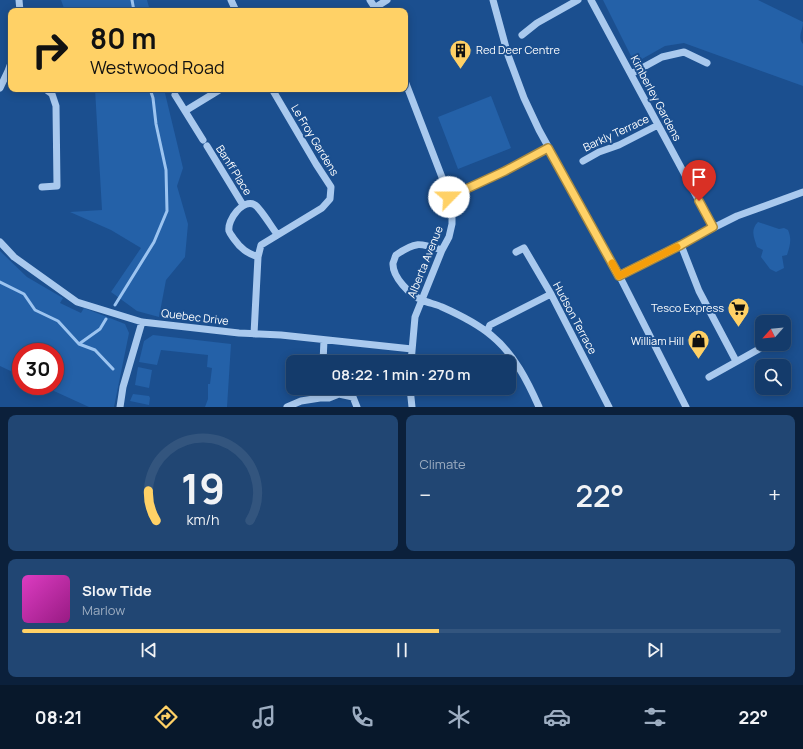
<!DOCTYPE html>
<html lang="en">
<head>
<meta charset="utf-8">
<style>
	:root { --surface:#143b6b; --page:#214673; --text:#f1f3f6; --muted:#9dadc1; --line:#33557e; --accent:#ffd166 }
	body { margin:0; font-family:Manrope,sans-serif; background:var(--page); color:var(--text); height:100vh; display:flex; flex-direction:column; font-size:15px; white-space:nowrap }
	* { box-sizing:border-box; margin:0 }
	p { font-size:13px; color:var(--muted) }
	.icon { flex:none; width:22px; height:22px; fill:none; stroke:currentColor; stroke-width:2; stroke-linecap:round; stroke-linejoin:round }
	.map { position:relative; height:407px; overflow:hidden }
	.drawer { display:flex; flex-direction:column; gap:8px; padding:8px; background:#0b203b; flex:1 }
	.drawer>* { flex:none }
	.hud { position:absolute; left:8px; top:8px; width:400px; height:84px; border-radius:8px; box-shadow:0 2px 10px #0003,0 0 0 1px var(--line); background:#ffd166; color:#111; overflow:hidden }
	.needle { width:26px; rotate:243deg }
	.buttons { position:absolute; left:755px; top:315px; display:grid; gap:8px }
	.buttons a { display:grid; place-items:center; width:36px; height:36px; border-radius:8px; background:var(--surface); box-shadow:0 2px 10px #0003,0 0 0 1px var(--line); font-size:20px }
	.speed { position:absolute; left:12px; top:343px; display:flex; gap:8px; font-size:20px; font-weight:700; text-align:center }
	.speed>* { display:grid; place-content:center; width:52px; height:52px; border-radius:50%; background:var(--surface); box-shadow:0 2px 10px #0003,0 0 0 1px var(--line); line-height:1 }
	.speed .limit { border:6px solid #d22; background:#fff; color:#111 }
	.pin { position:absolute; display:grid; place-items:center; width:34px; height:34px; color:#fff; margin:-41px -17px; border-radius:50% 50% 50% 0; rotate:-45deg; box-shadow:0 0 4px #0007 }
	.pin .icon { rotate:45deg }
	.me { position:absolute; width:44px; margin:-22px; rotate:67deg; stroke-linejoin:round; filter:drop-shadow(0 0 3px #0008) }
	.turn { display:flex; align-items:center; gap:14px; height:84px; padding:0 16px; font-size:18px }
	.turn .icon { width:52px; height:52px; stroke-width:2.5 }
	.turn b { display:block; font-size:28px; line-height:34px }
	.big { font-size:30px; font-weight:600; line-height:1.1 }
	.drawer .card { flex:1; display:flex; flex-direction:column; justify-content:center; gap:6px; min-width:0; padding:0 14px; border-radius:8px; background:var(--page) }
	.drawer .dial { align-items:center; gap:0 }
	.dial svg { height:104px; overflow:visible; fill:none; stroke:var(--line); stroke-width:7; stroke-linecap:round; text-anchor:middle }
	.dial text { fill:var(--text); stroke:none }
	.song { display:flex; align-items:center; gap:12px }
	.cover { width:48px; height:48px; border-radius:6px; background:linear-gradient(135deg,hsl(310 70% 55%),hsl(310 70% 35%)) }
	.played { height:4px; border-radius:2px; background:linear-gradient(90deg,var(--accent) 55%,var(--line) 55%) }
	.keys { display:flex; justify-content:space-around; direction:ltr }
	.heat { display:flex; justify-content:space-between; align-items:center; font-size:22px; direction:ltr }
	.drawer .tiles { flex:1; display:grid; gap:8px; grid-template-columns:1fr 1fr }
	.card:last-child { grid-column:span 2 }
	.trip { position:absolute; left:286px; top:355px; width:230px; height:40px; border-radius:8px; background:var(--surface); box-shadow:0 2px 10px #0003,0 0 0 1px var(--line); font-weight:600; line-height:40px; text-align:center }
	.tabs { display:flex; height:64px; justify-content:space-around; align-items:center; background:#08182b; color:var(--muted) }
	.tabs .icon { width:28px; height:28px }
	.tabs .active { color:var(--accent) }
	.tabs b { font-size:18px; color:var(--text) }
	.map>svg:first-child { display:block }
	.green { fill:#2461a8 }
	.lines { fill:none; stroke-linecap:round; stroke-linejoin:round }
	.stream { stroke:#9cc4f0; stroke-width:3 }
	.minor { stroke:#a9c9ee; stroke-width:7 }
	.route-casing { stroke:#a68842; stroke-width:10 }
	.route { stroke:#ffd166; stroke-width:7 }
	.slow { stroke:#f59e0b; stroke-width:7 }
	.labels { text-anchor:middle; stroke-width:4; stroke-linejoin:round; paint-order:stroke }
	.poi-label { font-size:11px; fill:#fff; stroke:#1b4f8f; text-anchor:end }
	.street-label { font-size:11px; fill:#fff; stroke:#1b4f8f }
</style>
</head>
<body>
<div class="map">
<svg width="803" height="407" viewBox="0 0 803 407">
	<rect width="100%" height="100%" fill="#1b4f8f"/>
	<path class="green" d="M 61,0 L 147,0 L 150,11 L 65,11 Z
		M 603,0 L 758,0 L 803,22 C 803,30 797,37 803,44 L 803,86 L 684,43 L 665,46 L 642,59 L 631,56 Z
		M 95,89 L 164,89 L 183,168 L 177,186 L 188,224 L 185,257 L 166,280 L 159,317 L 137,311 L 111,292 L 141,248 L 111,230 L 70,212 L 102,210 Z
		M 491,96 L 511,148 L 458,169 L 438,117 Z
		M 758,222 L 779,229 L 784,228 L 788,230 C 792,239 790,246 787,255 L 782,256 L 784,268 L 776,272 L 770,269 L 761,257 L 763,250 L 757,247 C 754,237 750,230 758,222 Z
		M 0,251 L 27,277 L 63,298 L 60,303 L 81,313 L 84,308 L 125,324 L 129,333 L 114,407 L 89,407 L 43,386 L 55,386 L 55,352 L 21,352 L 21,376 L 0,366 Z
		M 153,335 L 231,344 L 227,407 L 205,407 L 208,399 L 208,384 L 210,384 L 212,368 L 207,367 L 208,355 L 161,350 L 157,365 L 139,362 L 144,341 Z
		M 138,367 L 152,370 L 149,388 L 135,385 Z
		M 133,394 L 149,396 L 150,398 L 149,405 L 130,401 Z"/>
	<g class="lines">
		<path class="stream" d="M 132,0 L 134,11
			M 0,282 L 24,294 L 35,310 L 58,321 L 79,344 L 95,350 L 113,369
			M 115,305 L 154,242 L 167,211 L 166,170 L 156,124 L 153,98 L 150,89
			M 79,344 L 100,329 L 106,319"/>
		<path class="minor" d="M 19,0 L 20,11
			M 231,0 L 236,11
			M 370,0 L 377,11
			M 493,0 L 508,55 L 524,98 L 539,130 L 619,275 L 686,407
			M 591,0 L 713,227
			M 376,7 L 387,0
			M 522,35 L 537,23 L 578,0
			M 631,74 L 662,57 L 684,52 L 707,63
			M 405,81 L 445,185 L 452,211 L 452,224 L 449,237 L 442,250 L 415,317 L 411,362
			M 0,88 L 8,71 L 11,63
			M 175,95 L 203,140
			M 185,111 L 221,89
			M 207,146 L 243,205
			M 583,161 L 599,152 L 619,145 L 658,125
			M 42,187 L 57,186 L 56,106 L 52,94 L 45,89
			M 449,197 L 505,171 L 548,148
			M 0,242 L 14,257 L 77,302 L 142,322 L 239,333 L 281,335 L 412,349
			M 681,245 L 699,291 L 736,361
			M 442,250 C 420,243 416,241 396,255 C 395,257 394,261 393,263 C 392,277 410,295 422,300 C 428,303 436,304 442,307 C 460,315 478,324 492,336 C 514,354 528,382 539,407
			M 516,252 L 524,248 L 551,294 L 609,407
			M 258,257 C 247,253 241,249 234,239 C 233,237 230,234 229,231 C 227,220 243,198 255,205 C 261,209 272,228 277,234
			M 619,275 L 737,216 L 803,192
			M 487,332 L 490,325 L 551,294
			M 254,334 L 258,257 L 261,245 L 322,208 L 330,199 L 331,187 L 316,164 L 272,89
			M 323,362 L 324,340
			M 709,377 L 768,344
			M 410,388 L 412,407
			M 320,398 L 329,398 L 339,394 L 353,397 L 357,407
			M 120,407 L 123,387 L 142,322
			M 287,407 L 301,401 L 320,398 L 321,388"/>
	</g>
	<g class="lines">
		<defs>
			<path id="route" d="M 449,197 L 505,171 L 548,148 L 619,276 L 681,245 L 713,227 L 699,201"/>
		</defs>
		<use href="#route" class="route-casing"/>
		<use href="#route" class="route"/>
		<path class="slow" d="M 612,263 L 619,276 L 677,247"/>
	</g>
	<defs>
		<symbol id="building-pin" viewBox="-11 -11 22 30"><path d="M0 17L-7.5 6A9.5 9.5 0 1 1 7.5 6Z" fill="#ffd166" stroke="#1b4f8f"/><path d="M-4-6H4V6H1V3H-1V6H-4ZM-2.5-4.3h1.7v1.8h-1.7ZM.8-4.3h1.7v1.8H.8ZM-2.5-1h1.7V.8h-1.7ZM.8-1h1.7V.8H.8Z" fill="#111"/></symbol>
		<symbol id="supermarket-pin" viewBox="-11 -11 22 30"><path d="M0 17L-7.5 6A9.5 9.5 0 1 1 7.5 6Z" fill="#ffd166" stroke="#1b4f8f"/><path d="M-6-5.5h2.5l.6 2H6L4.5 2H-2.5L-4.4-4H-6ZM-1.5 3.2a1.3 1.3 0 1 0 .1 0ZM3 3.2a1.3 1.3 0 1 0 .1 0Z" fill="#111"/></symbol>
		<symbol id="shop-pin" viewBox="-11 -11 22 30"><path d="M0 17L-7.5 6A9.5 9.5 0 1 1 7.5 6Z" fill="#ffd166" stroke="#1b4f8f"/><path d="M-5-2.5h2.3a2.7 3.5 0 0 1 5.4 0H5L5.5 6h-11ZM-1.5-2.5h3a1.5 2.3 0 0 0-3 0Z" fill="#111"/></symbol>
	</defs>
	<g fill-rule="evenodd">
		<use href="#building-pin" x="448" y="38" width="25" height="34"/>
		<use href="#supermarket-pin" x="726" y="296" width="25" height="34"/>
		<use href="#shop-pin" x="686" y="328" width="25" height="34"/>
	</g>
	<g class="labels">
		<g class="poi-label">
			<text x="476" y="54" text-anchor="start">Red Deer Centre</text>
			<text x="724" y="312">Tesco Express</text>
			<text x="684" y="345">William Hill</text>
		</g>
		<g class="street-label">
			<text transform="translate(656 98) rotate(62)" y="4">Kimberley Gardens</text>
			<text transform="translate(616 133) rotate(-25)" y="4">Barkly Terrace</text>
			<text transform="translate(315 140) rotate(59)" y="4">Le Froy Gardens</text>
			<text transform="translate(234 170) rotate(58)" y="4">Banff Place</text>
			<text transform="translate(425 262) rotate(-68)" y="4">Alberta Avenue</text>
			<text transform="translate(195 317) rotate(7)" y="4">Quebec Drive</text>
			<text transform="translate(575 318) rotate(62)" y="4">Hudson Terrace</text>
		</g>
	</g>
</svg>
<div class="buttons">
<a><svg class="needle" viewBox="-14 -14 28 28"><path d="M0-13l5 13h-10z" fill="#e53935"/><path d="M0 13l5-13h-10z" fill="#9dadc1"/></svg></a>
<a><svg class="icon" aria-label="search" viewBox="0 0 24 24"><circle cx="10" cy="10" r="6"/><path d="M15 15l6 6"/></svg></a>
</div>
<div class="speed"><div class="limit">30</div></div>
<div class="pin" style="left:699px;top:201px;background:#d93025"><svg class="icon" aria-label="arrive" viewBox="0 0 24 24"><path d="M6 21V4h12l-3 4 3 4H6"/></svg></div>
<svg class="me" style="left:449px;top:197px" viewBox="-20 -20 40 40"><circle r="19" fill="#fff"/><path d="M0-13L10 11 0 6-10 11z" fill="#ffd166"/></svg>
<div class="trip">08:22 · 1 min · 270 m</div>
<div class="hud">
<div class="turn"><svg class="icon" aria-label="right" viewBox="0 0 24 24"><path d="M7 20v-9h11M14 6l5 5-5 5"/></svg><div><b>80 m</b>Westwood Road</div></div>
</div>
</div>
<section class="drawer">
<div class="tiles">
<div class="card dial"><svg viewBox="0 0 100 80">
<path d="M14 69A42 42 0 1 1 86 69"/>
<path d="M14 69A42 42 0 0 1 8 46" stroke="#ffd166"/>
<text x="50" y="56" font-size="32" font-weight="700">19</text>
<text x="50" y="72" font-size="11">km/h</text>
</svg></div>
<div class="card"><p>Climate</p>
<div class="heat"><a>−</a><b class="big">22°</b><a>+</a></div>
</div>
<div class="card">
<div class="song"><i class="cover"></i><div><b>Slow Tide</b><p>Marlow</p></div></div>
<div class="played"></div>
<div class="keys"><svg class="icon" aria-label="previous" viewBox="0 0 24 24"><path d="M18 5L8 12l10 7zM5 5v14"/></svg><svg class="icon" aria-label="pause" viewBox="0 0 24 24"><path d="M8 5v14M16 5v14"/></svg><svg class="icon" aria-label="next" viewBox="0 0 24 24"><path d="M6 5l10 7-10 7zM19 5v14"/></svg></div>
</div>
</div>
</section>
<nav class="tabs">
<b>08:21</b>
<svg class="icon active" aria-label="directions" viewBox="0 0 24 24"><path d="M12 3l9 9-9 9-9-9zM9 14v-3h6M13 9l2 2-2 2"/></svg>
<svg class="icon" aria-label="music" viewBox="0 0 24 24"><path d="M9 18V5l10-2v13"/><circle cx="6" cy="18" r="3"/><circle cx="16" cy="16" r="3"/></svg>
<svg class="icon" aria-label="phone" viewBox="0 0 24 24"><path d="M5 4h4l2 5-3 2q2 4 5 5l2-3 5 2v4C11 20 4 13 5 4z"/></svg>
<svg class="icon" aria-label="climate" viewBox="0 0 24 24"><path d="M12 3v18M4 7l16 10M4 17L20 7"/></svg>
<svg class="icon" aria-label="car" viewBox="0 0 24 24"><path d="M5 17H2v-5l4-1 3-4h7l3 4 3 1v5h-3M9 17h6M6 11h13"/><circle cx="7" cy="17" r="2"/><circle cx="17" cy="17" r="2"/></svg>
<svg class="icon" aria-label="filters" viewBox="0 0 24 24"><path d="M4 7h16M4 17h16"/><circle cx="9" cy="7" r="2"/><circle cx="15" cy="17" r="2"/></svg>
<b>22°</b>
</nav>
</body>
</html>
